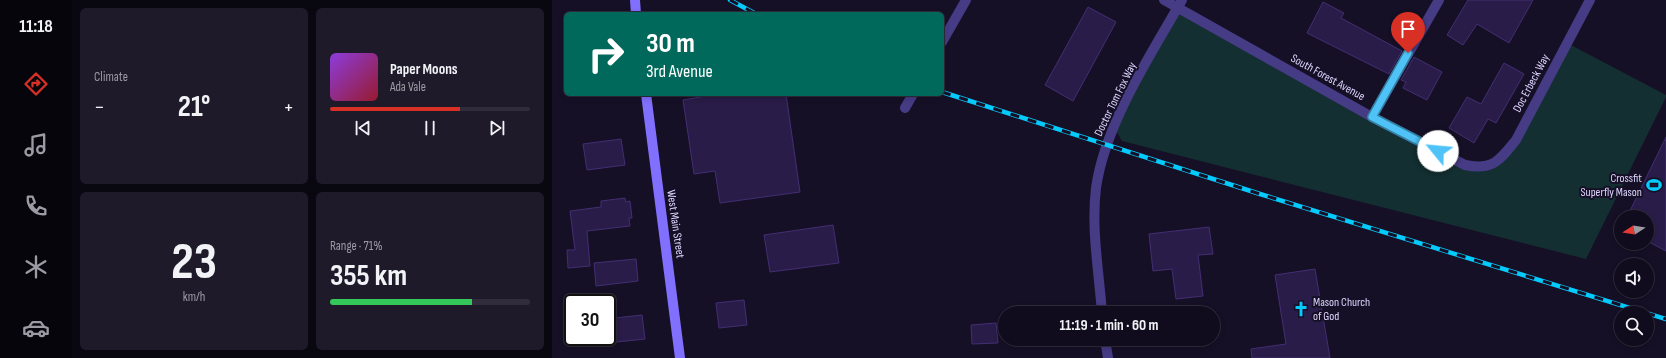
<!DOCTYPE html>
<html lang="en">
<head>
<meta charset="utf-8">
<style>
	:root { --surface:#100c1d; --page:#1e1a2a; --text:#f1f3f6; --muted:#9c9ba4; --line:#302c3b; --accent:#d93025 }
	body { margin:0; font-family:"Sofia Sans Condensed",sans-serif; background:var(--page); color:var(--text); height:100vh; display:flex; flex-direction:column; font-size:15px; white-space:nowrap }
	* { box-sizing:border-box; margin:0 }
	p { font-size:13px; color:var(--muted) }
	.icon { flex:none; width:22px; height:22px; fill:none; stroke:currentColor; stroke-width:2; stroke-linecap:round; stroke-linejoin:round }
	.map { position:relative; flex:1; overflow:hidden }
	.side { display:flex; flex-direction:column; gap:8px; padding:8px; background:#090710; width:480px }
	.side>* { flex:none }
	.top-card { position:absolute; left:12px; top:12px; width:380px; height:84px; border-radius:6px; box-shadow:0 2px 6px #0003,0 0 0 1px var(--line); background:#00695c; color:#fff; overflow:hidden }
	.needle { width:26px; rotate:258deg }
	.controls { position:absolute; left:1062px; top:210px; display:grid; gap:8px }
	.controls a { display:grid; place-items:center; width:40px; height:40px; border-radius:50%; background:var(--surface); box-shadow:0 2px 6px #0003,0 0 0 1px var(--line); font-size:20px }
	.speed { position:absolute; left:12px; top:294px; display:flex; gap:8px; font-size:20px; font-weight:700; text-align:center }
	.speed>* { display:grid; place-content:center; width:52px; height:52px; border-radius:50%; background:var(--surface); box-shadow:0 2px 6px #0003,0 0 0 1px var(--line); line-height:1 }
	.speed .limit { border:2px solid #111; border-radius:6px; background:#fff; color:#111 }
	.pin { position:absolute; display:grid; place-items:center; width:34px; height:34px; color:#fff; margin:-41px -17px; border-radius:50% 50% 50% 0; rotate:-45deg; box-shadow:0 0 4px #0007 }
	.pin .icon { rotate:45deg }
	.me { position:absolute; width:44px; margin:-22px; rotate:298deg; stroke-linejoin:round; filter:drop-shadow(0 0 3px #0008) }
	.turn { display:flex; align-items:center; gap:14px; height:84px; padding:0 16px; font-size:18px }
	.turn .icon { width:52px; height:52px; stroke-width:2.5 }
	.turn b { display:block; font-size:28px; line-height:34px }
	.big { font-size:30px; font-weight:700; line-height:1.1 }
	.side .tile { flex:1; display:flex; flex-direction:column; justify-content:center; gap:6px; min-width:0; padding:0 14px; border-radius:6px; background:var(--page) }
	.side .dial { align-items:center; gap:0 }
	.dial b { font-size:52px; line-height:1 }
	.song { display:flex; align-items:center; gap:12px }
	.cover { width:48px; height:48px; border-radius:6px; background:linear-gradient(135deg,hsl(270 70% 55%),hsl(350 70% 35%)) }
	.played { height:4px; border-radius:2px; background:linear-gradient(90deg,var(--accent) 65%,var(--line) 65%) }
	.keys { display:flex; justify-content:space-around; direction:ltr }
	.heat { display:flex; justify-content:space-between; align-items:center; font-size:22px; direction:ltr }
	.charge { height:6px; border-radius:3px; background:linear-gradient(90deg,#34c759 71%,var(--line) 0) }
	.side .tiles { flex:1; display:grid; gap:8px; grid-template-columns:repeat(2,1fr) }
	.trip { position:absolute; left:446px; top:306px; width:222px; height:40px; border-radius:20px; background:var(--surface); box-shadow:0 2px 6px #0003,0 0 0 1px var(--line); font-weight:700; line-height:40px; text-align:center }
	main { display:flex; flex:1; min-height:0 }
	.tab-bar { display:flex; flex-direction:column; width:72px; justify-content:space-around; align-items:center; background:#06050c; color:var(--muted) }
	.tab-bar .icon { width:28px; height:28px }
	.tab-bar .active { color:var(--accent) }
	.tab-bar b { font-size:18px; color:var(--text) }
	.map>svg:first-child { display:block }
	.green { fill:#132f31 }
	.building { fill:#291c48; stroke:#432e73 }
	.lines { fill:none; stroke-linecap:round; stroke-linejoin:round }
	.minor { stroke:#463b85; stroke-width:10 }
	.secondary { stroke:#816ffd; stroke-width:10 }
	.rail-casing { stroke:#05cafc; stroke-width:4.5 }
	.rail { stroke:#161027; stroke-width:3; stroke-dasharray:9; stroke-linecap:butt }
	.route-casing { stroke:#337fa1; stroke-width:10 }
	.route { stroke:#4fc3f7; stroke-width:7 }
	.labels { text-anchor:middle; stroke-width:4; stroke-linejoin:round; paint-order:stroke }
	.street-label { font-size:12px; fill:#dfd6ff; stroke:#161027 }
	.poi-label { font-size:12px; fill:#dfd6ff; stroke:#161027; text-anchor:end }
</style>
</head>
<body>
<main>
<nav class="tab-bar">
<b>11:18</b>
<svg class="icon active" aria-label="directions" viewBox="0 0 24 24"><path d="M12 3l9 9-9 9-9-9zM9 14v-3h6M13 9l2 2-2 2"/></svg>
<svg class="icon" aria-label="music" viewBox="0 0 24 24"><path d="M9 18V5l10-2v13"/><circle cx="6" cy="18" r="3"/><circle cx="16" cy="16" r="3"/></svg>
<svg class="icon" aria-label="phone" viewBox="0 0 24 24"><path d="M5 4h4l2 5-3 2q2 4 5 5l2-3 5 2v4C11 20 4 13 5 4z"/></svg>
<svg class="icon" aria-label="climate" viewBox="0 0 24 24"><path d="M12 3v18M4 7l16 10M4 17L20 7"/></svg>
<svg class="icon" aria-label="car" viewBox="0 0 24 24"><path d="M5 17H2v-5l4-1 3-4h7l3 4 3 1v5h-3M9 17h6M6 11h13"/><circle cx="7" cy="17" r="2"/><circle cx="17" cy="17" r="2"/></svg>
</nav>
<section class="side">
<div class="tiles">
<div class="tile"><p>Climate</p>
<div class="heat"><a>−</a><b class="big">21°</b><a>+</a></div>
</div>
<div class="tile">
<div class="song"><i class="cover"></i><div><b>Paper Moons</b><p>Ada Vale</p></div></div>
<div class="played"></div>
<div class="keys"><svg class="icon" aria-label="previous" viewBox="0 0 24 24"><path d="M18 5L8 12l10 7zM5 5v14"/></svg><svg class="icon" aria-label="pause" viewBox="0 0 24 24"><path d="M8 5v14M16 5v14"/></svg><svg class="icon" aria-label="next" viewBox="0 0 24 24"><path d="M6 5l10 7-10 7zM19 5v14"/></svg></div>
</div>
<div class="tile dial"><b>23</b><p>km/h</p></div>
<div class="tile"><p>Range · 71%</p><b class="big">355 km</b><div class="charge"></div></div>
</div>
</section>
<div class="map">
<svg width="1114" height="358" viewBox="0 0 1114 358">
	<rect width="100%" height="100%" fill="#161027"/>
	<path class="green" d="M 625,8 L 913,165 L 951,157 L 1015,43 L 1114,95 L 1114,97 L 1034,259 L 570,141 L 562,127 Z"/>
	<path class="building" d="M 916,0 L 981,0 L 957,43 L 925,24 L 911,45 L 895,35 Z
		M 771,2 L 792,13 L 789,18 L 850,51 L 837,74 L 755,33 Z
		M 536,7 L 564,22 L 521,101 L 493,85 Z
		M 862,57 L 890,72 L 875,100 L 851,88 L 854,82 L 849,80 Z
		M 952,63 L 972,74 L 944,123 L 936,119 L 922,143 L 897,128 L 915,97 L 929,104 Z
		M 165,94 L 234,94 L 248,192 L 168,203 L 163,171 L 142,174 L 131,100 Z
		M 1114,137 L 1114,251 L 1095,241 L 1095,217 L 1075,217 Z
		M 69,139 L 73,165 L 35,170 L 31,144 Z
		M 73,198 L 74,202 L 78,201 L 80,218 L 77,218 L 78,226 L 35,231 L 38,266 L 16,268 L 15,250 L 23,250 L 18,211 L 49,207 L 49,201 Z
		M 281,225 L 287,263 L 218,272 L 212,235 Z
		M 657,227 L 661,254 L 646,255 L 651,296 L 624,299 L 620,269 L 601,271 L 597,234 Z
		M 84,259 L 86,281 L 44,286 L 42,263 Z
		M 763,269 L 778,358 L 700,358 L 699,349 L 734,344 L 723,275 Z
		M 192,300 L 195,325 L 167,328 L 164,303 Z
		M 90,315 L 93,339 L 55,343 L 55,324 L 63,323 L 63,318 Z
		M 444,323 L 446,343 L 420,344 L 419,325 Z"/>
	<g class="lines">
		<path class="minor" d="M 612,0 L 820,117 L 913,165 C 941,171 948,160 964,140 L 1038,0
			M 390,42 L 414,0
			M 353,108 L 361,94
			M 820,117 L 887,0
			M 550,313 C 547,272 539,229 544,188 C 553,124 598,56 630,0
			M 553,339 L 556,358"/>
		<path class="secondary" d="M 83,0 L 84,14
			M 94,94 L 128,358"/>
		<defs>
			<path id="rail" d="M 178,0 L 204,14
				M 390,92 L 708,194 L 1114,319"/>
		</defs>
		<use href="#rail" class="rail-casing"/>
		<use href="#rail" class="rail"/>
	</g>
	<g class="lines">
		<defs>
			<path id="route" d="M 856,53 L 820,117 L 886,151"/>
		</defs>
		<use href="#route" class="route-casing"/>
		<use href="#route" class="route"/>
	</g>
	<defs>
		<symbol id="stadium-bare" viewBox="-9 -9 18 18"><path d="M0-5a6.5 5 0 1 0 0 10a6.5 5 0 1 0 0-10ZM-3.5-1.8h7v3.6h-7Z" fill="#05cafc" stroke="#161027" stroke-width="2.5" paint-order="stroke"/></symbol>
		<symbol id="church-bare" viewBox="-9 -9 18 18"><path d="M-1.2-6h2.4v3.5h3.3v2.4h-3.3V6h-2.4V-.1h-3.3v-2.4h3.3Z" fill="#05cafc" stroke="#161027" stroke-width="2.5" paint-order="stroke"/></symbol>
	</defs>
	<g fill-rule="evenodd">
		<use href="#stadium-bare" x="1091" y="174" width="22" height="22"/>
		<use href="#church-bare" x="738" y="298" width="22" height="22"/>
	</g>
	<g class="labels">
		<g class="street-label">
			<text transform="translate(776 77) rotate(29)" y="4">South Forest Avenue</text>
			<text transform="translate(979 83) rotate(-62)" y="4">Doc Erbeck Way</text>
			<text transform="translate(563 99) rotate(-64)" y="4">Doctor Tom Fox Way</text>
			<text transform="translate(124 224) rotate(82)" y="4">West Main Street</text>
		</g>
		<g class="poi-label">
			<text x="1090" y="182">Crossfit<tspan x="1090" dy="14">Superfly Mason</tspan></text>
			<text x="761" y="306" text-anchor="start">Mason Church<tspan x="761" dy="14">of God</tspan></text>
		</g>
	</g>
</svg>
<div class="controls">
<a><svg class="needle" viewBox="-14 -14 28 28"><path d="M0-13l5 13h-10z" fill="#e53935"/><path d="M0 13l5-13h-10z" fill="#9c9ba4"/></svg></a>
<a><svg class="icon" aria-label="sound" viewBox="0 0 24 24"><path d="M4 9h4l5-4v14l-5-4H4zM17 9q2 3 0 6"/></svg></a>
<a><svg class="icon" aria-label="search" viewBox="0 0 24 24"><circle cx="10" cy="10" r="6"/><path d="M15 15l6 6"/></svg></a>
</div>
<div class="speed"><div class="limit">30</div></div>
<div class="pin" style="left:856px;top:53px;background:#d93025"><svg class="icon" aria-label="arrive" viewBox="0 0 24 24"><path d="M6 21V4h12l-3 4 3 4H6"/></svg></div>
<svg class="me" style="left:886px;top:151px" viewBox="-20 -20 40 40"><circle r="19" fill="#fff"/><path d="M0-13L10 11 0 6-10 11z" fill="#4fc3f7"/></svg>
<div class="trip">11:19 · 1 min · 60 m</div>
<div class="top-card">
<div class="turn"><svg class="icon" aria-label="right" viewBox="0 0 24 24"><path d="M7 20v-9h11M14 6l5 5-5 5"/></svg><div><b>30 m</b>3rd Avenue</div></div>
</div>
</div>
</main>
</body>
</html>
